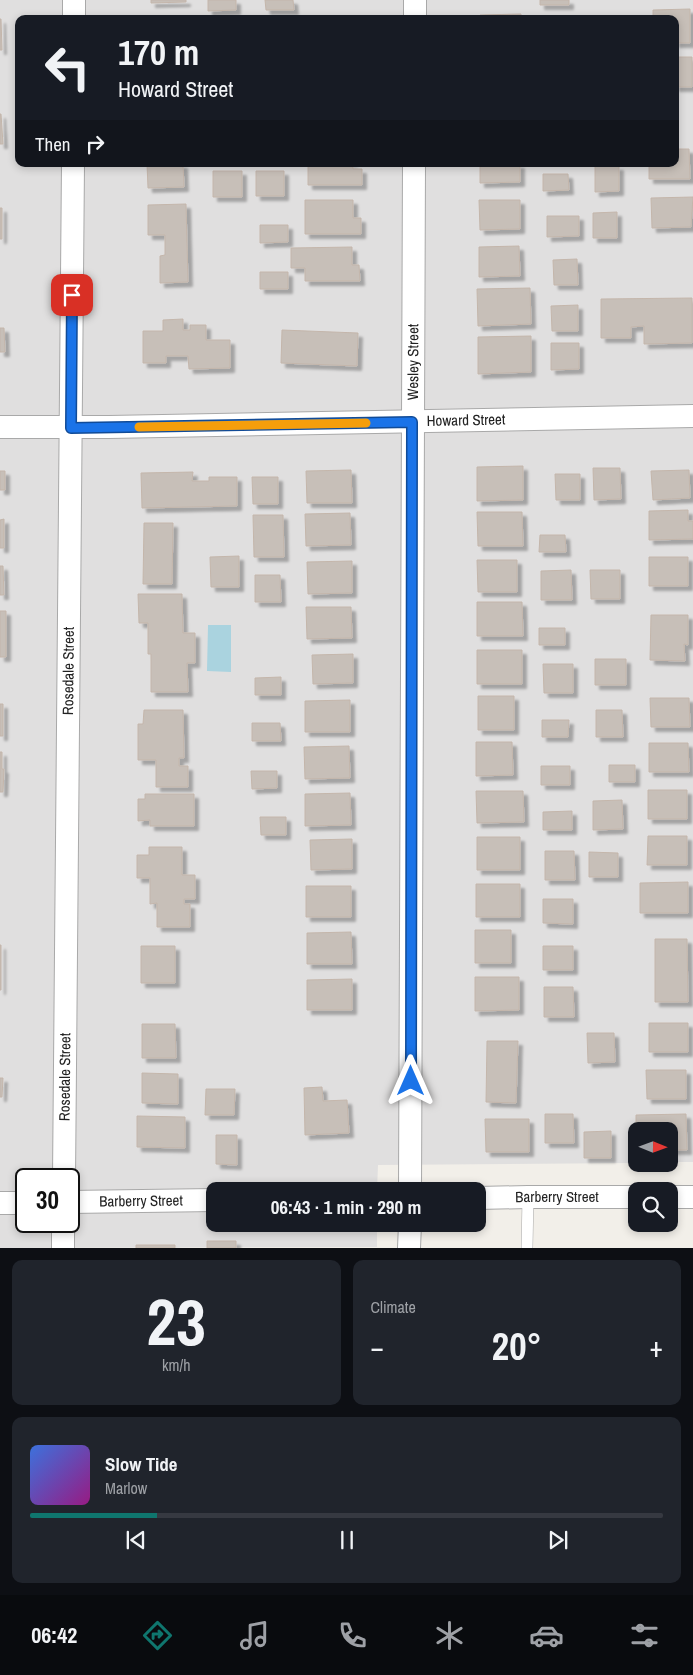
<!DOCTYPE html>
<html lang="en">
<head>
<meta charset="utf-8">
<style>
	:root { --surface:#171b24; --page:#20242c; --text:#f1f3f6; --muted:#9ea1a6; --line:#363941; --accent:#0f766e }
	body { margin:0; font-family:"Archivo Narrow",sans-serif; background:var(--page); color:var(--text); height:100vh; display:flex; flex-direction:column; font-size:19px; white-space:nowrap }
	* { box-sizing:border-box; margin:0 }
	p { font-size:16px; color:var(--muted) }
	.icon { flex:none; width:28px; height:28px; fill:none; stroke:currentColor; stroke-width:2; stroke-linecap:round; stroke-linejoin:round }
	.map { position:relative; height:1248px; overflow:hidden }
	.drawer { display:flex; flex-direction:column; gap:12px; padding:12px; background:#0d0f14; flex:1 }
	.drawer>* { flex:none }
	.guide { position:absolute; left:15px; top:15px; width:664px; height:152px; border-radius:10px; box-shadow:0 2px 8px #0003; background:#171b24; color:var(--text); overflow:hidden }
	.needle { width:32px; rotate:91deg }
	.fabs { position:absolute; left:628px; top:1122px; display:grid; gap:10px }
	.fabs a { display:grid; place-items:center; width:50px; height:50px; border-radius:10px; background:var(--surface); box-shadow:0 2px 8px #0003; font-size:25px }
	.speed { position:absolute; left:15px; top:1168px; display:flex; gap:10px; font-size:25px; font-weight:700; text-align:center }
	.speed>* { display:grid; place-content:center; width:65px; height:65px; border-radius:50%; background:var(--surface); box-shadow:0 2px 8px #0003; line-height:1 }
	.speed .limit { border:2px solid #111; border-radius:8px; background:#fff; color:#111 }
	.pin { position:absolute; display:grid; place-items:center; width:42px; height:42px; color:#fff; margin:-21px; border-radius:10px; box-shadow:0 2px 8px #0006 }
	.me { position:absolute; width:55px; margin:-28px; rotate:0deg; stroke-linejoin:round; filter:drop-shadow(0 0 4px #0008) }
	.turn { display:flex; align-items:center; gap:18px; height:105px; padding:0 20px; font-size:22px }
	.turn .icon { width:65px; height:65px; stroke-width:2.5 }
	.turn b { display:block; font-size:35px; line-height:42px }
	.then { display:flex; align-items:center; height:48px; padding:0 20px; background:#0003; gap:10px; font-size:19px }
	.big { font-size:38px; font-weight:700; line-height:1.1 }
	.drawer .card { flex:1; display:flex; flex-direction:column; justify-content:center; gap:8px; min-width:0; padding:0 18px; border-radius:10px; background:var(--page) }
	.drawer .dial { align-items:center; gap:0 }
	.dial b { font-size:65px; line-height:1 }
	.song { display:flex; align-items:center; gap:15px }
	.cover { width:60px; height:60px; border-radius:8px; background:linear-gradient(135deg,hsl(220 70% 55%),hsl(310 70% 35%)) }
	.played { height:5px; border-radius:2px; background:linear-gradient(90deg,var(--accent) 20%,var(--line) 20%) }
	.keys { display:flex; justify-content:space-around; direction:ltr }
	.heat { display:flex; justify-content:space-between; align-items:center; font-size:28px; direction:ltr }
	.drawer .tiles { flex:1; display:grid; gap:12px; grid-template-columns:1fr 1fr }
	.card:last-child { grid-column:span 2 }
	.trip { position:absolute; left:206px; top:1182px; width:280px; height:50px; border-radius:10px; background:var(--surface); box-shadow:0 2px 8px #0003; font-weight:700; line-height:50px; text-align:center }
	.tab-bar { display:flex; height:80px; justify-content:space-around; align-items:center; background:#090b0e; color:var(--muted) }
	.tab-bar .icon { width:35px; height:35px }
	.tab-bar .on { color:var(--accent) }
	.tab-bar b { font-size:22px; color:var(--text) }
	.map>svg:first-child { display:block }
	.residential { fill:#e0dfdf; fill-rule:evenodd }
	.water { fill:#aad3df }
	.building { fill:#c7bfb8; stroke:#c4b6ab; filter:url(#shadow) }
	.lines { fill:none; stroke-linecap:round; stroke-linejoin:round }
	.service-casing { stroke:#a9a9a9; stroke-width:12 }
	.minor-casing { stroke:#a9a9a9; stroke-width:24 }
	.service { stroke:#fff; stroke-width:11 }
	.minor { stroke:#fff; stroke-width:22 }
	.route-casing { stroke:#114b97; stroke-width:12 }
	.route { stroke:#1a73e8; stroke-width:9 }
	.slow { stroke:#f59e0b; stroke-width:9 }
	.labels { text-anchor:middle; stroke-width:4; stroke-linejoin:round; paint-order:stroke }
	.street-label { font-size:15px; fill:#222; stroke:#fff }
</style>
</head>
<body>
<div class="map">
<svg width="693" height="1248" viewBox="0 0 693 1248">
	<defs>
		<filter id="shadow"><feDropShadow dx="4.5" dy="4.5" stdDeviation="1" flood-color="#0004"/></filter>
	</defs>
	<rect width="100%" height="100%" fill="#f2efe9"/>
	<path class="residential" d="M 0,0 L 693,0 L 693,1162 L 669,1162 L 669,1131 L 636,1131 L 636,1163 L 378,1165 L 377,1191 L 215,1191 L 215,1224 L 377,1224 L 377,1247 L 0,1248 ZM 19,19 L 675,19 L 675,164 L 19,164 ZM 26,1179 L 69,1179 L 69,1221 L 26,1221 Z"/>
	<path class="water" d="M 208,625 L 231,625 L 231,672 L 207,671 Z"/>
	<path class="building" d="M 151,0 L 186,0 L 186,2 L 151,3 Z
		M 208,0 L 236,0 L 236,10 L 208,11 Z
		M 265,0 L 293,0 L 294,10 L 266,10 Z
		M 540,0 L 569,0 L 569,5 L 540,5 Z
		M 690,9 L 690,43 L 675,43 L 675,19 L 653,19 L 653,10 Z
		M 521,14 L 521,19 L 480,19 L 480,15 Z
		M 315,18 L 354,18 L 354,19 L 315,19 Z
		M 0,19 L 1,19 L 2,50 L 0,50 Z
		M 675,57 L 692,57 L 692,87 L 675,87 Z
		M 0,114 L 1,114 L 3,144 L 0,144 Z
		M 675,149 L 689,149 L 690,179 L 649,179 L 649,164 L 675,164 Z
		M 147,164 L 183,164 L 184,187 L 148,188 Z
		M 308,164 L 353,164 L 353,169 L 362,169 L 362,185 L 308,185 Z
		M 480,164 L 520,164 L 520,182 L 480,183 Z
		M 595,166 L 619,166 L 619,191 L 595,192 Z
		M 213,171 L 242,171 L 242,197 L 213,197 Z
		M 256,171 L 284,171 L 284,196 L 256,196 Z
		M 543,174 L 568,174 L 569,190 L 543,191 Z
		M 693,197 L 691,227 L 652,228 L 651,198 Z
		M 305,200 L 353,200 L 353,218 L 361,218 L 361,234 L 305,234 Z
		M 479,200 L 520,200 L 520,229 L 480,230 Z
		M 186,204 L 188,282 L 160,283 L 160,256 L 165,255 L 165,235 L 148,235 L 148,205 Z
		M 0,208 L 2,208 L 2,239 L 0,239 Z
		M 617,212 L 617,238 L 593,238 L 593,213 Z
		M 547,216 L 579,216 L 579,236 L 547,237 Z
		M 260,225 L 288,225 L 288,242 L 260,243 Z
		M 519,246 L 520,276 L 479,277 L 479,247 Z
		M 352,247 L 352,265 L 359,265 L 360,281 L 305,281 L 305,268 L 291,268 L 291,248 Z
		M 577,259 L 578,285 L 554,285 L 553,260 Z
		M 260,272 L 288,272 L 288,289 L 260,289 Z
		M 530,288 L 531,324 L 478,326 L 477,289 Z
		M 692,298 L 692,343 L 644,344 L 644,326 L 631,327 L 631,338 L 601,338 L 601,299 Z
		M 578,305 L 578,331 L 552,331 L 551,306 Z
		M 183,319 L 183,330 L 190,330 L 190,325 L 206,325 L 206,340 L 230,340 L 230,368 L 189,369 L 188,356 L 166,356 L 166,363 L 143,363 L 143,331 L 163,331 L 163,320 Z
		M 0,328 L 4,328 L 5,352 L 0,352 Z
		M 282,330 L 358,333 L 357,366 L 281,363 Z
		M 531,336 L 531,372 L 478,374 L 478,337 Z
		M 551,343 L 579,343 L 579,369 L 551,370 Z
		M 523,466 L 523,500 L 477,501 L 477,467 Z
		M 593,468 L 620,468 L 621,499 L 594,500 Z
		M 351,470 L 352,503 L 307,503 L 306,471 Z
		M 689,470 L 690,498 L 653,500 L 651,471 Z
		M 0,471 L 5,471 L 5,490 L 0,490 Z
		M 193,472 L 192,481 L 209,481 L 209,477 L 237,477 L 237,506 L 142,508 L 141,473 Z
		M 555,474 L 580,474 L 580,500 L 556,500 Z
		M 252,477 L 278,477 L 278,504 L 253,504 Z
		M 688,510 L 688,521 L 693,521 L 693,539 L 649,540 L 649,511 Z
		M 477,512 L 522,512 L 523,546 L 478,546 Z
		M 350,513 L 351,545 L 306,546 L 305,514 Z
		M 253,515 L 283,515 L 284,557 L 254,557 Z
		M 4,519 L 4,548 L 0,548 L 0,520 Z
		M 144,523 L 173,523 L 172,584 L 143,584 Z
		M 540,535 L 565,535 L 566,552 L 539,552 Z
		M 239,556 L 239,587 L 211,587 L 210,557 Z
		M 649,557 L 688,557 L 688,586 L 649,586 Z
		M 477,560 L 517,560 L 517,592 L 478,592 Z
		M 352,561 L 352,593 L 308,594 L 307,562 Z
		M 0,566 L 3,566 L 4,595 L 0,595 Z
		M 571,570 L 572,600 L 541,600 L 541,571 Z
		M 590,570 L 620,570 L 620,599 L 591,599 Z
		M 255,575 L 280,575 L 281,602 L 255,602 Z
		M 138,594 L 182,594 L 183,633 L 195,633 L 195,663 L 187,663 L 188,692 L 151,692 L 151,654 L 148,654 L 148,623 L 139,623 Z
		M 477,602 L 522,602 L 523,636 L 477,636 Z
		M 306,607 L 351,607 L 352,638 L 307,639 Z
		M 0,611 L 6,611 L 6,657 L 0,657 Z
		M 651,615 L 688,615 L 688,645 L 684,644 L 685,661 L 650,660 Z
		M 539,628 L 565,628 L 565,645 L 539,645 Z
		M 477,650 L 522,650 L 522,684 L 477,684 Z
		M 353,654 L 353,683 L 313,684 L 312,655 Z
		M 595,659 L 626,659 L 626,685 L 595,685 Z
		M 543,664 L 573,664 L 573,693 L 544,693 Z
		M 281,677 L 281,695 L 255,695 L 255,678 Z
		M 478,696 L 514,696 L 514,730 L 478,730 Z
		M 650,698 L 689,698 L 690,727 L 651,727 Z
		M 350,700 L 350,732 L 305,732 L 305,701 Z
		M 0,704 L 3,704 L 3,736 L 0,736 Z
		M 144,710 L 183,710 L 184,758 L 179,758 L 179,766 L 188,766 L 188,787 L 156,787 L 156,760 L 138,760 L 138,724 L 143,724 Z
		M 596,710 L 622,710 L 623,737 L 596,737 Z
		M 542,720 L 569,720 L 568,737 L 542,737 Z
		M 252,723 L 280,723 L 281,741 L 252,741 Z
		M 476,742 L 512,742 L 513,775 L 476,776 Z
		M 649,743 L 688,743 L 689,772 L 649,772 Z
		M 349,746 L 350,778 L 305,779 L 304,747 Z
		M 0,752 L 2,752 L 2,769 L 4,769 L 3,792 L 0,792 Z
		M 609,765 L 635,765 L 635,782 L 609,782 Z
		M 541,766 L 570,766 L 570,785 L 541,785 Z
		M 251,771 L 277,771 L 277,788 L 252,789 Z
		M 648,790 L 687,790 L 687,819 L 648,819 Z
		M 476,791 L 523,791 L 524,822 L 477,823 Z
		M 350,793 L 351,825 L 305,826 L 305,794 Z
		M 145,794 L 194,794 L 194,826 L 150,826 L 150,820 L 138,821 L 138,799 L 145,799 Z
		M 622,800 L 623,829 L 593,830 L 593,801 Z
		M 572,811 L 572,830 L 543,830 L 543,812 Z
		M 260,817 L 286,817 L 286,835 L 261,835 Z
		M 648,836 L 687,836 L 687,865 L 647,865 Z
		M 477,837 L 520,837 L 520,870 L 477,870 Z
		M 352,839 L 352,869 L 311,870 L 310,840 Z
		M 149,847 L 182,847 L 182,875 L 195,875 L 195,899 L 184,899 L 184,904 L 190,904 L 190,927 L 157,927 L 157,903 L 150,904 L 150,878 L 137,878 L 137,855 L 149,855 Z
		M 545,851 L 574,851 L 575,880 L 545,880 Z
		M 589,852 L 618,853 L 618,877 L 589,877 Z
		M 688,882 L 688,913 L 640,913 L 640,883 Z
		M 476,884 L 520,884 L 520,917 L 476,917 Z
		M 306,886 L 351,886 L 351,917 L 306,917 Z
		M 543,899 L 573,899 L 573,924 L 543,923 Z
		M 475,930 L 511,930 L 511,963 L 475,963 Z
		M 351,932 L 352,964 L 307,964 L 307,933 Z
		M 655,939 L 687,939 L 688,1002 L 655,1002 Z
		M 0,945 L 1,945 L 1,990 L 0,990 Z
		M 141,946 L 175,946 L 175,983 L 141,983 Z
		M 543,946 L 573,946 L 573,970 L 543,970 Z
		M 475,977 L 519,977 L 519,1010 L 475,1011 Z
		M 352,979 L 352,1010 L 307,1010 L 307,980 Z
		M 544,987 L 573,987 L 574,1017 L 544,1017 Z
		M 649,1023 L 688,1023 L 688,1052 L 649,1052 Z
		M 142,1024 L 175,1024 L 176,1058 L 142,1058 Z
		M 587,1033 L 614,1033 L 615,1062 L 588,1063 Z
		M 487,1041 L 518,1041 L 516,1103 L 486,1102 Z
		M 646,1070 L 686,1070 L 686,1099 L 647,1099 Z
		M 142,1073 L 178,1074 L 178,1104 L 142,1103 Z
		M 0,1078 L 3,1078 L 2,1097 L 0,1097 Z
		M 322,1087 L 323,1101 L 347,1100 L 349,1133 L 305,1135 L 304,1088 Z
		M 206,1089 L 235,1089 L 234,1115 L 205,1115 Z
		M 545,1114 L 573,1114 L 574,1143 L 545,1143 Z
		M 686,1114 L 687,1150 L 669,1150 L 669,1131 L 636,1131 L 636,1150 L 636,1115 Z
		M 137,1116 L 185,1117 L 185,1148 L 137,1147 Z
		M 485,1119 L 529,1119 L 529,1152 L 486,1152 Z
		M 611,1131 L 611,1158 L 584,1158 L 584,1132 Z
		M 216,1135 L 237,1135 L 237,1165 L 216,1164 Z
		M 207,1241 L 236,1241 L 236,1248 L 207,1248 Z
		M 136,1245 L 175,1245 L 175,1248 L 136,1248 Z"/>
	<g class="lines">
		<defs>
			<path id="service" d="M 527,1248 L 528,1197"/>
			<g id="minor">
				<path d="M 74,19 L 74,0"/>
				<path d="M 415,19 L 415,0"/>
				<path id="s1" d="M 0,427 L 109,427 L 693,416"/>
				<path id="s2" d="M 64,1179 L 73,164"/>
				<path id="s3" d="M 410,1191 L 414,164"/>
				<path d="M 669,1197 L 693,1197"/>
				<path id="s4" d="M 478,1198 L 528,1197 L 636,1197"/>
				<path id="s5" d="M 69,1202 L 215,1200"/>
				<path d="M 0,1203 L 26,1203"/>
				<path d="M 63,1248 L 63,1221"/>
				<path d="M 409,1248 L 410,1224"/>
			</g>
		</defs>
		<use href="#service" class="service-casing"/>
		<use href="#minor" class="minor-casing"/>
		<use href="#service" class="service"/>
		<use href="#minor" class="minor"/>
	</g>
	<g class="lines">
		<defs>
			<path id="route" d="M 72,295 L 71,428 L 412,422 L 411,1081"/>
		</defs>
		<use href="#route" class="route-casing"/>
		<use href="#route" class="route"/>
		<path class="slow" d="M 139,427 L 366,423"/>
	</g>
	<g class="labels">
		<g class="street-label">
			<text dy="5" stroke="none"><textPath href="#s3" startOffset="829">Wesley Street</textPath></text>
			<text dy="5" stroke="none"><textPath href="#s1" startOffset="466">Howard Street</textPath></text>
			<text dy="5" stroke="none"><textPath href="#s2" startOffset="508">Rosedale Street</textPath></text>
			<text dy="5" stroke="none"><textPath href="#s2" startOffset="102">Rosedale Street</textPath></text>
			<text dy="5" stroke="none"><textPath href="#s4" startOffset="79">Barberry Street</textPath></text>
			<text dy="5" stroke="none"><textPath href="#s5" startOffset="72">Barberry Street</textPath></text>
		</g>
	</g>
</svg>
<div class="fabs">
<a><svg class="needle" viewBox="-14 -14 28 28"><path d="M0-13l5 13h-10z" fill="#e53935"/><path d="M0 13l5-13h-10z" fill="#9ea1a6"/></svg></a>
<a><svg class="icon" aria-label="search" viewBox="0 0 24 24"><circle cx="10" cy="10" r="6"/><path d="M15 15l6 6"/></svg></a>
</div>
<div class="speed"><div class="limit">30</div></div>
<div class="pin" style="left:72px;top:295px;background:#d93025"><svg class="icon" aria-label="arrive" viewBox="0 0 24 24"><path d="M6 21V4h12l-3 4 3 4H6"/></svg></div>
<svg class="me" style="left:411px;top:1081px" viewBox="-20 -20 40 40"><path d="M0-17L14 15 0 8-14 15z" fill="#1a73e8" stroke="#fff" stroke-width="4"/></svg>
<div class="trip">06:43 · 1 min · 290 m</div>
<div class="guide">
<div class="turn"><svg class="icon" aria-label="left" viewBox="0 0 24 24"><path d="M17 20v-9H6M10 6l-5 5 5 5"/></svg><div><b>170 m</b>Howard Street</div></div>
<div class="then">Then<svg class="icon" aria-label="right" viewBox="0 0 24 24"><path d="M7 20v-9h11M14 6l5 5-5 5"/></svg></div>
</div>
</div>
<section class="drawer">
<div class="tiles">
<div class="card dial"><b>23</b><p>km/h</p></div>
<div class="card"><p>Climate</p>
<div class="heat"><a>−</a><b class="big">20°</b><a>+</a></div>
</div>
<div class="card">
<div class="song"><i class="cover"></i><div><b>Slow Tide</b><p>Marlow</p></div></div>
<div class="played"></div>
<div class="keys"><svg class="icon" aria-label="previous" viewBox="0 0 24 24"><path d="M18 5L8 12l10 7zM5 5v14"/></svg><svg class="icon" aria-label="pause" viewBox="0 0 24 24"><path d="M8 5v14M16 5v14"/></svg><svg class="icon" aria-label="next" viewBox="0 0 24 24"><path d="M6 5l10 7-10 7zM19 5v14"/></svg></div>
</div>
</div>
</section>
<nav class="tab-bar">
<b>06:42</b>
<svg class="icon on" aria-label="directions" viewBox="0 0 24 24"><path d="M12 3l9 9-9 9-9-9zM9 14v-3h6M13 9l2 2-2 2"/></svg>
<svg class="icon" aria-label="music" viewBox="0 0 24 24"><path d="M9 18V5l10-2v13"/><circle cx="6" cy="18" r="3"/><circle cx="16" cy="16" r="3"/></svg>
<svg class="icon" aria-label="phone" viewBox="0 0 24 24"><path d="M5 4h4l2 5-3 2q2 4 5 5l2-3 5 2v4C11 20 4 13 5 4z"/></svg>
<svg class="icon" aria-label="climate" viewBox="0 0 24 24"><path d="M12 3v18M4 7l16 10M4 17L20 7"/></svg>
<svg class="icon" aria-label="car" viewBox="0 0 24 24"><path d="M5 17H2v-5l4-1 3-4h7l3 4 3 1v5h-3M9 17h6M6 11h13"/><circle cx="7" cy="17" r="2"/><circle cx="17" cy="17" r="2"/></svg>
<svg class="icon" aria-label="filters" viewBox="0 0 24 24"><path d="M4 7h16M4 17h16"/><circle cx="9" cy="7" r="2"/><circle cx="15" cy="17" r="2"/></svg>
</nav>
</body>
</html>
